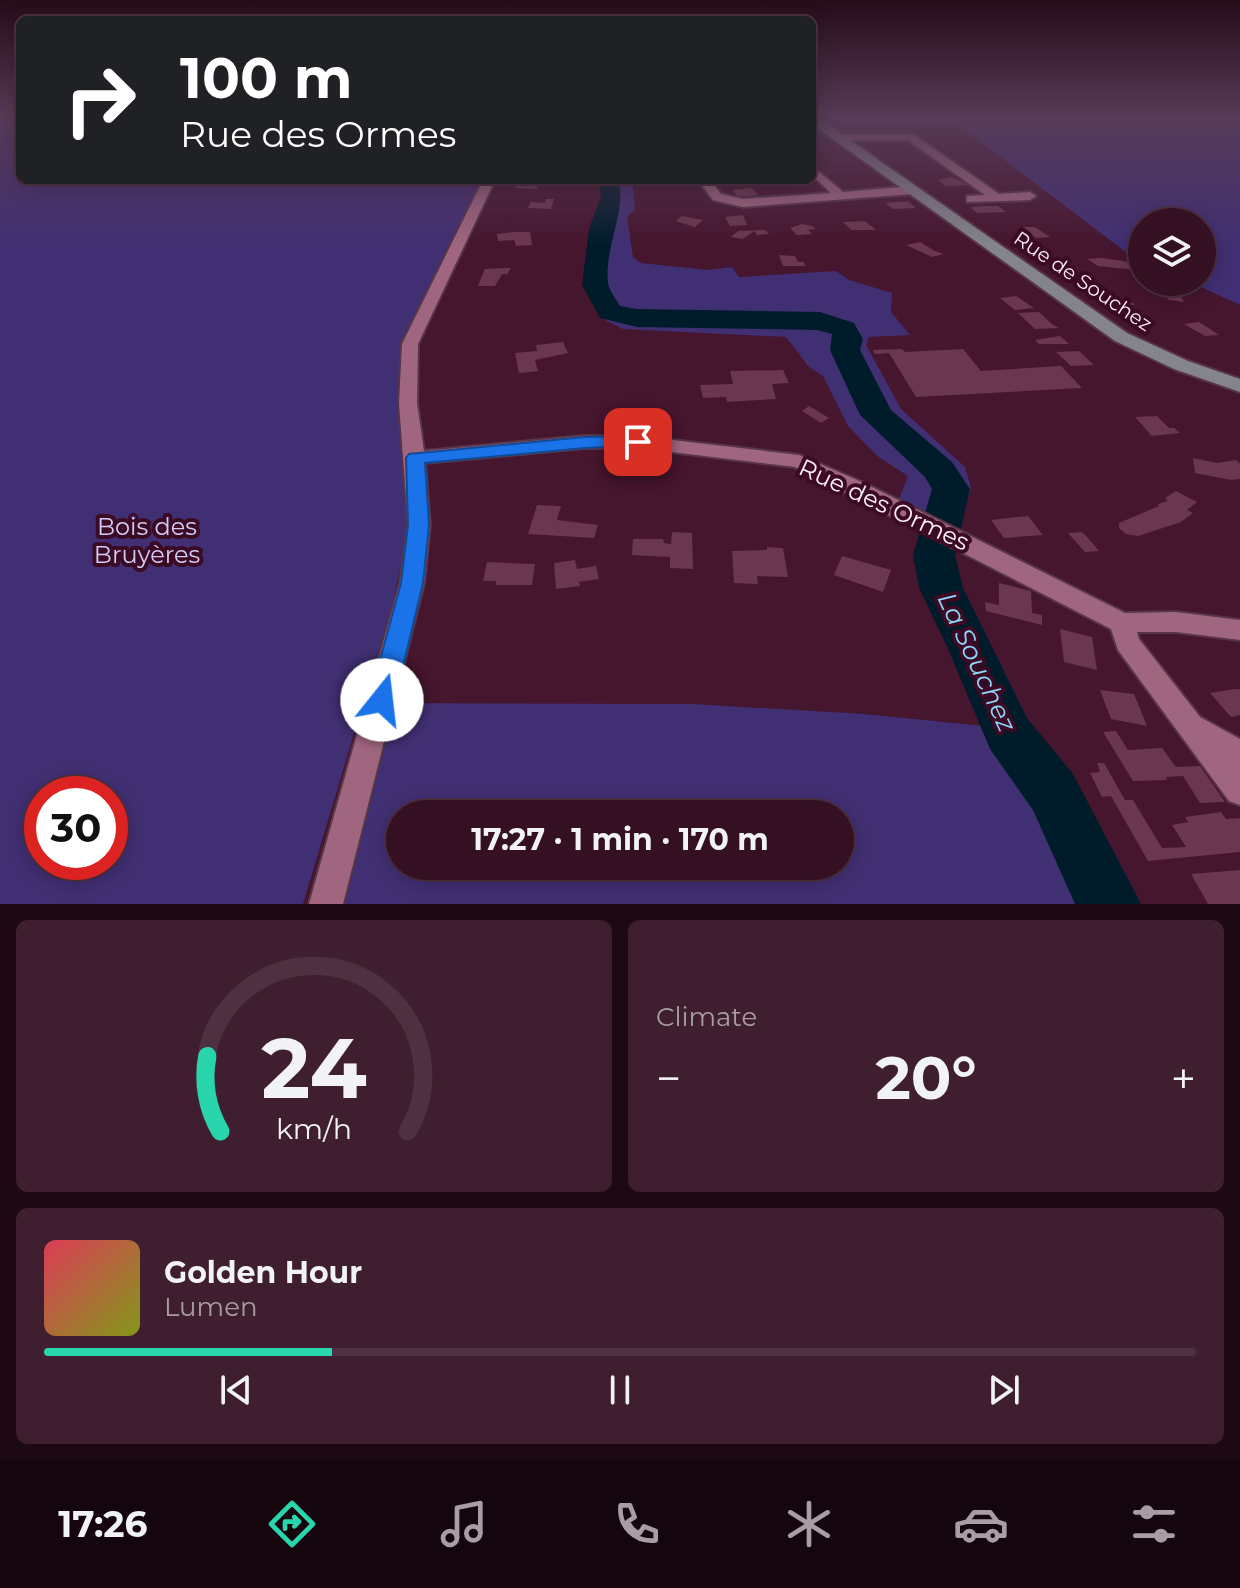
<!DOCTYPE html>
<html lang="en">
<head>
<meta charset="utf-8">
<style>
	:root { --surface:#341022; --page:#3f1e2f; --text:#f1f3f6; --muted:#a99da5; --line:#4e3040; --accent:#28d5ad }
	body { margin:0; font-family:Montserrat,sans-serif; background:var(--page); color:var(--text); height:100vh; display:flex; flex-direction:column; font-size:30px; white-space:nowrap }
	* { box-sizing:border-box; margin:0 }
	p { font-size:26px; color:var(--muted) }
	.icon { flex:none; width:44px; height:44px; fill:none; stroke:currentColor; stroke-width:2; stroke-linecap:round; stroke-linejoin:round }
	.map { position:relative; height:904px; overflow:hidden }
	.sheet { display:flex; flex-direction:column; gap:16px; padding:16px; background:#1d0913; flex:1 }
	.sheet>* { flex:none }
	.top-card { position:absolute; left:16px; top:16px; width:800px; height:168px; border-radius:12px; box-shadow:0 4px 20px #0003,0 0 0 2px var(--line); background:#202124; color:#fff; overflow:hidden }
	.fabs { position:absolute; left:1128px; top:208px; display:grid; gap:16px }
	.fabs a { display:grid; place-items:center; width:88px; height:88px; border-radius:50%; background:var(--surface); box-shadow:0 4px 20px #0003,0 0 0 2px var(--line); font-size:40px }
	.speed { position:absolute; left:24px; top:776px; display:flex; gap:16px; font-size:40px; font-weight:700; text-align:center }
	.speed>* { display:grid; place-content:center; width:104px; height:104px; border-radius:50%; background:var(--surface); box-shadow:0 4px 20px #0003,0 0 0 2px var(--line); line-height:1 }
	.speed .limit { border:12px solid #d22; background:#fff; color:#111 }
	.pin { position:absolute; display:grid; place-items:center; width:68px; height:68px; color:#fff; margin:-34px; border-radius:16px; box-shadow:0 4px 12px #0006 }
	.me { position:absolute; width:88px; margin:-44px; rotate:16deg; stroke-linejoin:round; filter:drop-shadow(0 0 6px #0008) }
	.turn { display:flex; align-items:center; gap:28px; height:168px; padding:0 32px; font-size:36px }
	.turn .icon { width:104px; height:104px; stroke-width:2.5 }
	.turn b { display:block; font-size:56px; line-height:68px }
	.big { font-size:60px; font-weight:700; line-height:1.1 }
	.sheet .widget { flex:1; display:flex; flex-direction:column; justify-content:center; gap:12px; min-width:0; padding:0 28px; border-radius:12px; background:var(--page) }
	.sheet .dial { align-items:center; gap:0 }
	.dial svg { height:208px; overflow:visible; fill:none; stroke:var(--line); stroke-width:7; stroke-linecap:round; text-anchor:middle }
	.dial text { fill:var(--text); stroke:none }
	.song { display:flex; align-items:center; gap:24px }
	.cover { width:96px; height:96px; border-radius:12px; background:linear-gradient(135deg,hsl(350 70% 55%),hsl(70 70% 35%)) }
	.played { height:8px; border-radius:4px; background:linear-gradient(90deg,var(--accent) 25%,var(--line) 25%) }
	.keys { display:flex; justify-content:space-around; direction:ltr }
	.heat { display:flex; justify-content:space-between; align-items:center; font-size:44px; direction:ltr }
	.sheet .tiles { flex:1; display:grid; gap:16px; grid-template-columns:1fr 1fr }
	.widget:last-child { grid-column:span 2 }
	.trip { position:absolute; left:386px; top:800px; width:468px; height:80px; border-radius:40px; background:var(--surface); box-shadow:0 4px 20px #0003,0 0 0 2px var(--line); font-weight:700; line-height:80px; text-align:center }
	.dock { display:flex; height:128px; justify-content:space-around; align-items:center; background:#15060e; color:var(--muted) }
	.dock .icon { width:56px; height:56px }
	.dock .current { color:var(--accent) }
	.dock b { font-size:36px; color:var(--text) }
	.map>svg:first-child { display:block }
	.green { fill:#412f73; fill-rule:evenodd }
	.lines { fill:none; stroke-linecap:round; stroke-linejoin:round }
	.river { fill:#001c2b; fill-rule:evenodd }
	.building { fill:#6b374f }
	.minor-casing { stroke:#583547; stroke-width:4 }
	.secondary-casing { stroke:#583547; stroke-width:4 }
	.minor { fill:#a0667f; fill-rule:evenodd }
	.secondary { fill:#84848b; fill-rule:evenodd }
	.route { fill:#1a73e8; stroke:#114b97; stroke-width:2 }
	.labels { text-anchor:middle; stroke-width:8; stroke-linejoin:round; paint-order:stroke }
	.far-street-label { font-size:20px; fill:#fdeff5; stroke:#3b0a24 }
	.street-label { font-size:24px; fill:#fdeff5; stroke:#3b0a24 }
	.park-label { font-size:24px; fill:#d2cbf5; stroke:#3b0a24 }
	.water-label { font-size:26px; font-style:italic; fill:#8ed5fa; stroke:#3b0a24 }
</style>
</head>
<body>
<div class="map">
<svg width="1240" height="904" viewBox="0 0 1240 904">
	<rect width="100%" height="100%" fill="#46152e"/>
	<path class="green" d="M 0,118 L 20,118 L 20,180 L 483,180 L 423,303 L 400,404 L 410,522 L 392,606 L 303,904 L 0,904 ZM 42,794 L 110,794 L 110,862 L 42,862 Z
		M 949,118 L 1240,118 L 1240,305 L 1190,282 L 1202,282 L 1202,222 L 1142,222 L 1142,260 L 1127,253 Z
		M 605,180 L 632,180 L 635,210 L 627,217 L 633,257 L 641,263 L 708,270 L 732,267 L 739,277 L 836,271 L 849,280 L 892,293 L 891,312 L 910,335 L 869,337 L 866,345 L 901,409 L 965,467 L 971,488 L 959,527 L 899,499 L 908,476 L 877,456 L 848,426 L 823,376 L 809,367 L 786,337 L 623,329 L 605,320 L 584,282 L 590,234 L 597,213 L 606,202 L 601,190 Z
		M 393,703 L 692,704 L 864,714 L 984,726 L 1004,735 L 1043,791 L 1102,904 L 343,904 ZM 400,814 L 840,814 L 840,866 L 400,866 Z"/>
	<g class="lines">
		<path class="river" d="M 599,180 L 619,180 C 626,213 604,248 608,283 C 609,290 616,299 620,306 L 637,309 L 820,312 L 854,323 L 863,339 L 860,350 L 891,410 L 952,462 L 970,489 L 955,555 L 963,588 L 1027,718 L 1073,774 L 1141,904 L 1075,904 L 1033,810 L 990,749 L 949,651 L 919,588 L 913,555 L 932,489 L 925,477 L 860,415 L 830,350 L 832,334 L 817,330 L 637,327 L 600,318 L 582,285 L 589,229 L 601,196 Z"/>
	</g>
	<path class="building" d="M 950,177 L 957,179 L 967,185 L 946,186 L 938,180 Z
		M 554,180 L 553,184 L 539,183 L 537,189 L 514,188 L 521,182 Z
		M 752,188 L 758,195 L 738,197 L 732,190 Z
		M 546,199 L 554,199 L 551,209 L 528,208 L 531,202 L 545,203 Z
		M 908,201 L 916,208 L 893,209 L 885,203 Z
		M 983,206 L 998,206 L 1006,212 L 977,213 L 970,207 Z
		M 743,215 L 747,225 L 730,226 L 725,217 Z
		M 682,216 L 692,218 L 703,220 L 695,227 L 675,221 Z
		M 865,221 L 876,230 L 851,230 L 843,222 Z
		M 802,224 L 812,226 L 816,229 L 808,230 L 812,234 L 797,235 L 790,228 Z
		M 1022,227 L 1035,227 L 1050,237 L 1036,238 Z
		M 765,230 L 769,234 L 757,235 L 754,231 L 743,239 L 731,237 L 738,231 Z
		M 514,232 L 530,232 L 532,245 L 516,246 L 514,240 L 498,241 L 497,234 Z
		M 920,242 L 935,251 L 944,254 L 932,257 L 906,245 Z
		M 779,255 L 795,256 L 798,262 L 804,262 L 805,266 L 783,266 Z
		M 1102,258 L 1136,263 L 1136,270 L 1098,266 L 1087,259 Z
		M 1069,263 L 1078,268 L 1056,272 L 1047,265 Z
		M 505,268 L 511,268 L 507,274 L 502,274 L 495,286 L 478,286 L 485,269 Z
		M 1160,288 L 1178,291 L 1184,302 L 1169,300 Z
		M 1103,291 L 1114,295 L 1135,304 L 1123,309 L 1092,295 Z
		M 1016,296 L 1034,308 L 1015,310 L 1000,298 Z
		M 1039,312 L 1052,324 L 1059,328 L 1035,329 L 1018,313 Z
		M 1199,322 L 1219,335 L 1205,336 L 1184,324 Z
		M 1060,336 L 1069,344 L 1039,344 L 1035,340 Z
		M 563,342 L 568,353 L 535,360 L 538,371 L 519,373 L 515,353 L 537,351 L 536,345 Z
		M 902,349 L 905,352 L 963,349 L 981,371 L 1061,366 L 1082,388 L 916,397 L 889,353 L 875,354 L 873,350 Z
		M 1079,351 L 1094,365 L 1071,366 L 1056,352 Z
		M 783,370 L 789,383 L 772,384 L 776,399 L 727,402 L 726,397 L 703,398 L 700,385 L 733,384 L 730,371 Z
		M 809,406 L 829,418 L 821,423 L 802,411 Z
		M 1157,416 L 1169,428 L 1174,428 L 1180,433 L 1152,436 L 1135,417 Z
		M 1193,458 L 1217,463 L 1236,460 L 1240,464 L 1240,479 L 1231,480 L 1195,473 Z
		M 1176,491 L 1197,502 L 1187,510 L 1193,513 L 1181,522 L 1138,536 L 1126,534 L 1119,528 L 1119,523 L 1159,506 L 1158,504 L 1168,501 L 1165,498 Z
		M 537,505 L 561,506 L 557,520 L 598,525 L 594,538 L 528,534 Z
		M 1028,516 L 1043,535 L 1004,538 L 991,520 Z
		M 672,532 L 692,533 L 693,569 L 670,568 L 670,557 L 632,555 L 633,539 L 663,539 L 664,543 L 671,544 Z
		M 1082,532 L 1087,537 L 1099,551 L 1085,552 L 1068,533 Z
		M 767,547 L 783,548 L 788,577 L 757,576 L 758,584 L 734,583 L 732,551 L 767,550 Z
		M 842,556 L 891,570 L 883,592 L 834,575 Z
		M 575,560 L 577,569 L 596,566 L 599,579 L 579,582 L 580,586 L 556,589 L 554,563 Z
		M 487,562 L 535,564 L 532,585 L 496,585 L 496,581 L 483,581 Z
		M 999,583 L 1031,591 L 1032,613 L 1042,615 L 1042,625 L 986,611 L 985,602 L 999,605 Z
		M 1060,629 L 1092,637 L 1097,670 L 1064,662 Z
		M 1235,689 L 1240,689 L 1240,715 L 1231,717 L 1210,693 Z
		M 1100,690 L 1134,694 L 1147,726 L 1111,719 Z
		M 1116,731 L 1128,750 L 1162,748 L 1176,767 L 1200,766 L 1225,802 L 1200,803 L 1183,776 L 1166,777 L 1167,780 L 1133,781 L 1103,732 Z
		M 1097,763 L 1104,763 L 1125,800 L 1133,800 L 1162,848 L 1186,847 L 1172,825 L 1188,822 L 1185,817 L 1221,812 L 1226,819 L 1240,818 L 1240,852 L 1148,861 L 1111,796 L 1102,797 L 1090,773 L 1100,772 Z
		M 1240,870 L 1240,904 L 1208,904 L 1191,874 Z"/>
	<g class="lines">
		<defs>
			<path id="minor" d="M 914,135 L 999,194 L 1030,192 L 1036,196 L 1030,200 L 967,202 L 967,196 L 985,195 L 908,140 L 837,141 L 832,138 L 837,135 Z
				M 812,166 L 843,192 L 913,186 L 919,190 L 913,194 L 743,207 L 713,200 L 698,180 L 710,180 L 721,194 L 743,199 L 831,193 L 812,175 Z
				M 483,180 L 495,180 L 418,344 L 417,403 L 424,451 L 584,436 L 638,436 L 799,455 L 862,482 L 1125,613 L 1176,612 L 1240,620 L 1240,640 L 1176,632 L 1137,632 L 1139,639 L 1200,717 L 1240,739 L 1240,805 L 1229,801 L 1118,650 L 1111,629 L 795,467 L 638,448 L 584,448 L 425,463 L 430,525 L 424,583 L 343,904 L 309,904 L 400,583 L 408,525 L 399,403 L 402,344 Z"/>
			<path id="secondary" d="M 812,118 L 818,118 L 1127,333 L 1188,361 L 1240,379 L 1240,392 L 1174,369 L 1115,341 L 812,124 Z"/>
		</defs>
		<use href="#minor" class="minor-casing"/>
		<use href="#secondary" class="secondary-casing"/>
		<use href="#minor" class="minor"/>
		<use href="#secondary" class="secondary"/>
	</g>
	<linearGradient id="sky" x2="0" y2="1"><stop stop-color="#260c19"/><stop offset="0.48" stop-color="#573b57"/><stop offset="1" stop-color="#573b57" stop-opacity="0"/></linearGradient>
	<rect width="1240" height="245" fill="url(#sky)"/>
	<path class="route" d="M 638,436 L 647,442 L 644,445 L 584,448 L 425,463 L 429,525 L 423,583 L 395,700 L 391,708 L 382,711 L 373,708 L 369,700 L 401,583 L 408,525 L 406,458 L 409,454 L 584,437 Z"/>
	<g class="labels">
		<g class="far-street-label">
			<text transform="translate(1083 281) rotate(34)" y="7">Rue de Souchez</text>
		</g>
		<g class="street-label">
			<text transform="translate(884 505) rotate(25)" y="8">Rue des Ormes</text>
		</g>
		<g class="park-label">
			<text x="147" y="535">Bois des<tspan x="147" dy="28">Bruyères</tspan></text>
		</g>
		<g class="water-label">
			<text transform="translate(977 662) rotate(65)" y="9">La Souchez</text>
		</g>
	</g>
</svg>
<div class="fabs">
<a><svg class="icon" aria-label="layers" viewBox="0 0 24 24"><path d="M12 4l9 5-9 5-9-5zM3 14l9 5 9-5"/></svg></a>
</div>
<div class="speed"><div class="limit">30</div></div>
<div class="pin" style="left:638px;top:442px;background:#d93025"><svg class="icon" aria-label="arrive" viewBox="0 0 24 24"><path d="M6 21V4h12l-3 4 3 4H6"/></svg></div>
<svg class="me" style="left:382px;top:700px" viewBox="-20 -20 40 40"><circle r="19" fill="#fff"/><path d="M0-13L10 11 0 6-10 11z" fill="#1a73e8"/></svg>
<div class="trip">17:27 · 1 min · 170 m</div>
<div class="top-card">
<div class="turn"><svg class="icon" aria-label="right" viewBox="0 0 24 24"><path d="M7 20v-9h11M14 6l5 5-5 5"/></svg><div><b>100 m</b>Rue des Ormes</div></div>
</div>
</div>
<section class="sheet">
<div class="tiles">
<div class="widget dial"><svg viewBox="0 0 100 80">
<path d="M14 69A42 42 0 1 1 86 69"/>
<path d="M14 69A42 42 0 0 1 9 40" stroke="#28d5ad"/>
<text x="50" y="56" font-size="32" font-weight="700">24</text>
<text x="50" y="72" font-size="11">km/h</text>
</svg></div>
<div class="widget"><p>Climate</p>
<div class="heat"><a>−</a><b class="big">20°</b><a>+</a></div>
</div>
<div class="widget">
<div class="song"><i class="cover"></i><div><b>Golden Hour</b><p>Lumen</p></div></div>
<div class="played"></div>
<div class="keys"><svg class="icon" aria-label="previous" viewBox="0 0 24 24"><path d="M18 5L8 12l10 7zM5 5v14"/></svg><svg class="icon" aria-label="pause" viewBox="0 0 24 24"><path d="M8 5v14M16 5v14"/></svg><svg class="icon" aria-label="next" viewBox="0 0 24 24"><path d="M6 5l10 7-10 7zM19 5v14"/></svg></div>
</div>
</div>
</section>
<nav class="dock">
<b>17:26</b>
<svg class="icon current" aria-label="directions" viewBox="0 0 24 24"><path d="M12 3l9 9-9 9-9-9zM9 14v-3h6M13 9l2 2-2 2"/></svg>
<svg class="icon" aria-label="music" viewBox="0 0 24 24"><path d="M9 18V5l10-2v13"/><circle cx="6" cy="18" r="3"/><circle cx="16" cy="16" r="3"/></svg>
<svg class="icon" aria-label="phone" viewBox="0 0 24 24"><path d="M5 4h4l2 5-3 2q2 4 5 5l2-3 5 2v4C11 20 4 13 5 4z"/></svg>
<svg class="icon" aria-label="climate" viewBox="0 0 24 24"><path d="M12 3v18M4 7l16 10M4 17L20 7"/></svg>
<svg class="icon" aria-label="car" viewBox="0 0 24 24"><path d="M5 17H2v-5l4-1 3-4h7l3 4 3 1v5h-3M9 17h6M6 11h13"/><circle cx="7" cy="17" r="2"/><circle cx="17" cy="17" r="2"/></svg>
<svg class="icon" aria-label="filters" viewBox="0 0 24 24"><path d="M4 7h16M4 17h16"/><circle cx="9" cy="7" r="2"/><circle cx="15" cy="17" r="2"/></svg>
</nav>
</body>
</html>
